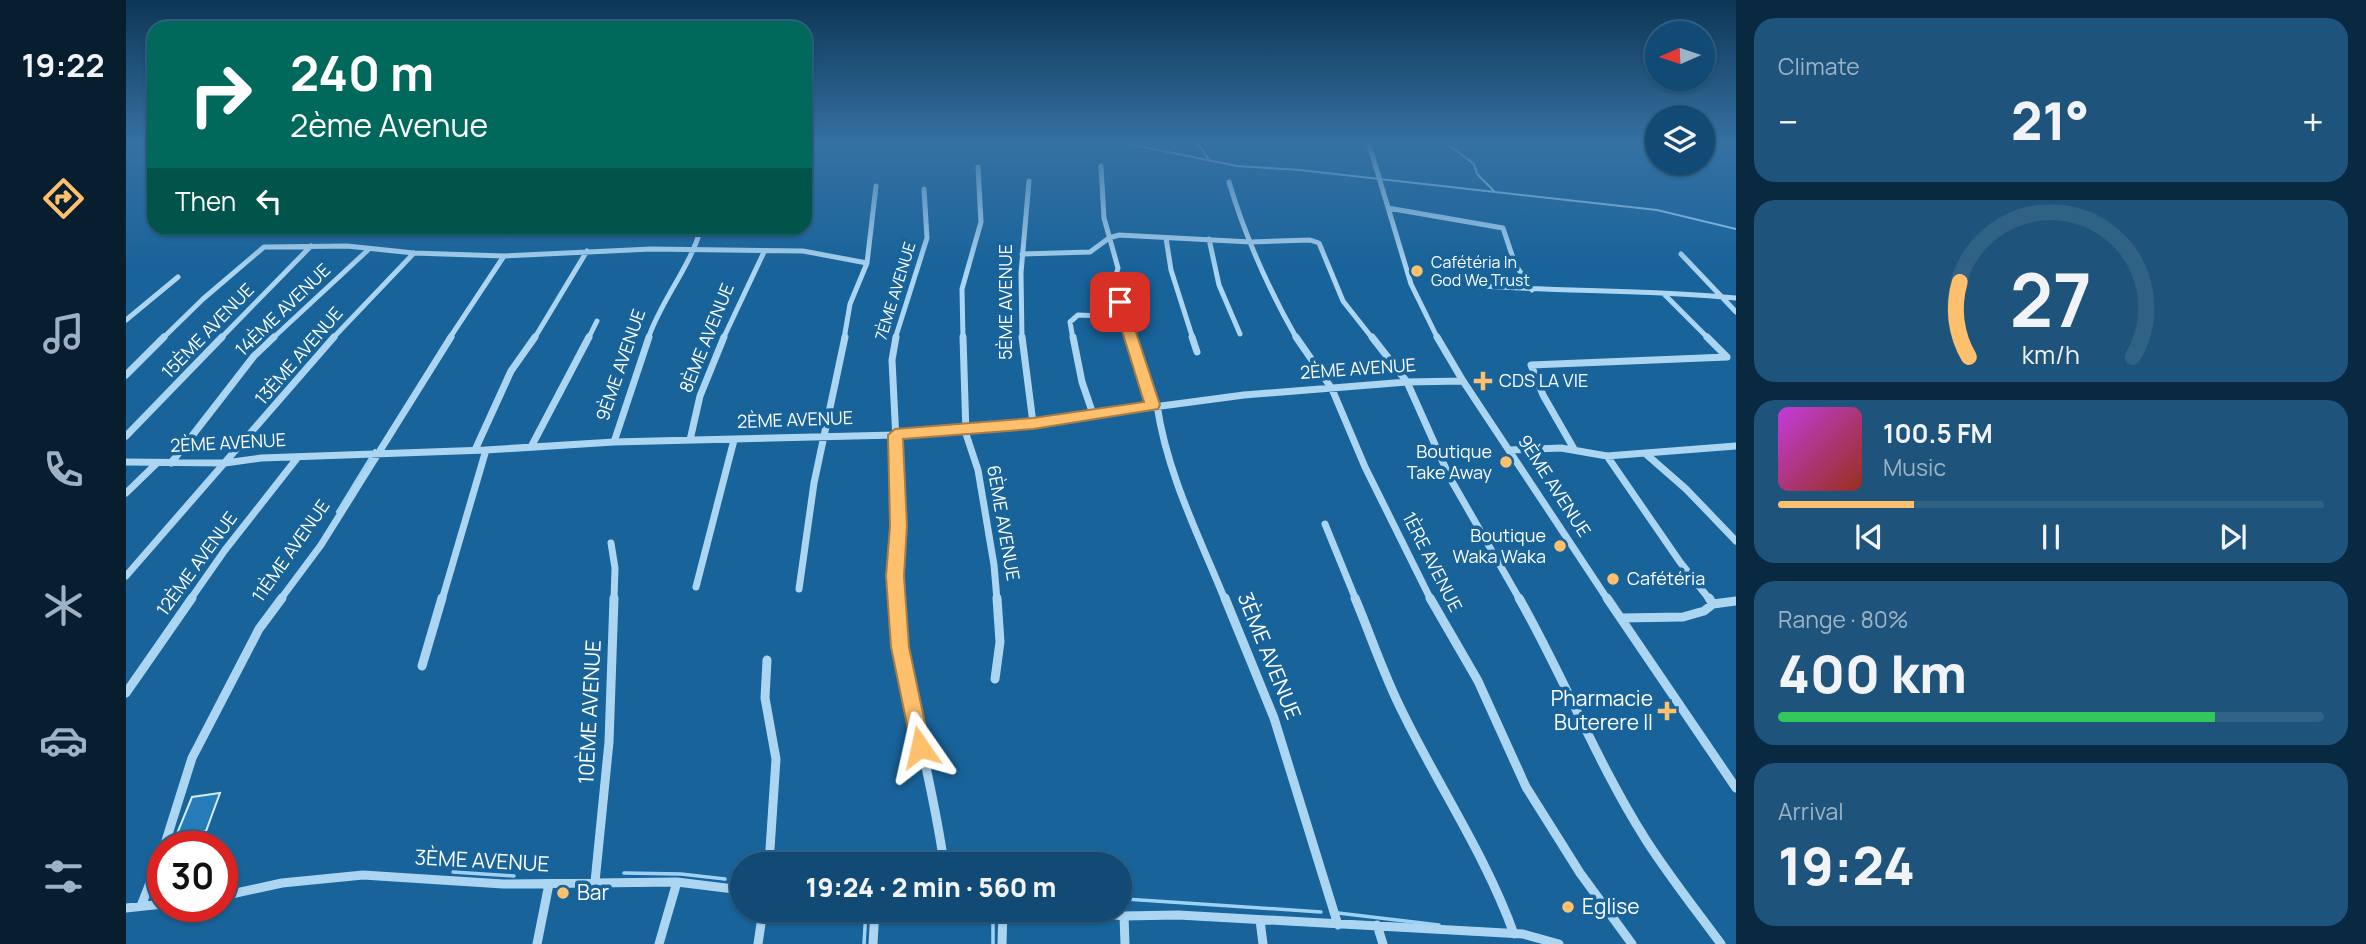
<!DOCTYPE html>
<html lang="en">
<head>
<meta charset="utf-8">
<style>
	:root { --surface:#114a74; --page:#1e547c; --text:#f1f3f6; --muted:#9cb3c5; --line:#306286; --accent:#ffc06d }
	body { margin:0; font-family:Manrope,sans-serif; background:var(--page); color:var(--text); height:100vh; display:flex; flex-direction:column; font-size:26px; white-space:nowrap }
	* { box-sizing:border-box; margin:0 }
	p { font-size:23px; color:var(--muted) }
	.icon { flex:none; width:38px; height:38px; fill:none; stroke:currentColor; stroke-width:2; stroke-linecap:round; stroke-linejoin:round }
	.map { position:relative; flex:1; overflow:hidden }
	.panel { display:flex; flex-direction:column; gap:18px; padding:18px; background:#092940; width:630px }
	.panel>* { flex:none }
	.top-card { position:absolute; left:21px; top:21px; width:665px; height:214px; border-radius:21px; box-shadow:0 2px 5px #0004,0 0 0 2px var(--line); background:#00695c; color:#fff; overflow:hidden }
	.needle { width:46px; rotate:267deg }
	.fabs { position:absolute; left:1519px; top:21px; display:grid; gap:14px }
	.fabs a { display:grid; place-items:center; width:70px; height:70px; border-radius:50%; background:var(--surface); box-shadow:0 2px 5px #0004,0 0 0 2px var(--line); font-size:35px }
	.speed { position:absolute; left:21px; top:831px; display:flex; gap:14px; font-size:35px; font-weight:700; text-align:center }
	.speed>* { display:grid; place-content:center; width:91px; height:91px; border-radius:50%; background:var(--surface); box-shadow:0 2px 5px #0004,0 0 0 2px var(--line); line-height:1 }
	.speed .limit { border:10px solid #d22; background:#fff; color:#111 }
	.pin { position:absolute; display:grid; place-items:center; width:60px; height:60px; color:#fff; margin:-30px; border-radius:14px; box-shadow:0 4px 10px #0006 }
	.me { position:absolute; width:77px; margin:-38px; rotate:349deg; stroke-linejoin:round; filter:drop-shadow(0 0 5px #0008) }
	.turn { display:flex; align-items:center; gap:24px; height:147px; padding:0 28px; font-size:32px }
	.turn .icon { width:91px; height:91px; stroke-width:2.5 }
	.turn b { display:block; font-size:49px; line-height:60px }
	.then { display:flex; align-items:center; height:66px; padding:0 28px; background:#0003; gap:14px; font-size:26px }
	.big { font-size:52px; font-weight:800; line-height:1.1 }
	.panel .widget { flex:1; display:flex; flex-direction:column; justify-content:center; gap:10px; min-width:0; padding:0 24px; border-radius:21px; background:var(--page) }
	.panel .dial { align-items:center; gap:0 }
	.dial svg { height:182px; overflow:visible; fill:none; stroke:var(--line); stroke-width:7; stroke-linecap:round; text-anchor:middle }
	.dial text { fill:var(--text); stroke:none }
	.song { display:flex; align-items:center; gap:21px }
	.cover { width:84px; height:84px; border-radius:10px; background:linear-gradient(135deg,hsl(290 70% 55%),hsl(10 70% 35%)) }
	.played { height:7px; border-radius:4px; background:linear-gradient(90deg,var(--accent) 25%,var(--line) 25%) }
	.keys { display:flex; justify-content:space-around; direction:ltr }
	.heat { display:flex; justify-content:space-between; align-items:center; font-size:38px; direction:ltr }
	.charge { height:10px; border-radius:5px; background:linear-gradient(90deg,#34c759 80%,var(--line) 0) }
	.trip { position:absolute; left:604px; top:852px; width:402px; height:70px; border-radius:35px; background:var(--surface); box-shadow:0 2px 5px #0004,0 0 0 2px var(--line); font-weight:800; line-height:70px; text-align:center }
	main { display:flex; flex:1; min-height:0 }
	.tabs { display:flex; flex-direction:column; width:126px; justify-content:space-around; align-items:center; background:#071e2e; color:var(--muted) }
	.tabs .icon { width:49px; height:49px }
	.tabs .on { color:var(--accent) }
	.tabs b { font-size:32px; color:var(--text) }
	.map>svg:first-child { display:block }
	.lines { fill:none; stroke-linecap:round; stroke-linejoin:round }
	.stream-far2 { stroke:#9ed2f4; stroke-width:2 }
	.stream-far1 { stroke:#9ed2f4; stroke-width:2.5 }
	.stream { stroke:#9ed2f4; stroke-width:3.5 }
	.building { fill:#257cb8; stroke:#d3ecfc; stroke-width:2 }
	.street-far2 { stroke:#acd5f2; stroke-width:5 }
	.street-far1 { stroke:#acd5f2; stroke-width:7 }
	.street { stroke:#acd5f2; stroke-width:9 }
	.route { fill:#ffc06d; stroke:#a67d47; stroke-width:2 }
	.poi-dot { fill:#ffc06d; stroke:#17639a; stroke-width:2.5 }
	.labels { text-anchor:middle; stroke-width:7; stroke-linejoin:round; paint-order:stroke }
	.far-poi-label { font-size:16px; fill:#fff; stroke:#17639a; text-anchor:start }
	.far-street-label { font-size:16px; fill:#fff; stroke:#17639a }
	.street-label { font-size:18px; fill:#fff; stroke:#17639a }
	.poi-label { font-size:18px; fill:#fff; stroke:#17639a; text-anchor:start }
	.near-street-label { font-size:21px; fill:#fff; stroke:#17639a }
	.near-poi-label { font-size:21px; fill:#fff; stroke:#17639a; text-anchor:start }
</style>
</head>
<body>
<main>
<nav class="tabs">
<b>19:22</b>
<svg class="icon on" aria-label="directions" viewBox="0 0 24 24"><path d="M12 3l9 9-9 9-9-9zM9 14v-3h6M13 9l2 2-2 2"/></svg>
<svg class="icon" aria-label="music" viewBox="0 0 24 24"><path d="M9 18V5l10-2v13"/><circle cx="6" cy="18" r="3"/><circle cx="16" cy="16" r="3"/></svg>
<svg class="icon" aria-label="phone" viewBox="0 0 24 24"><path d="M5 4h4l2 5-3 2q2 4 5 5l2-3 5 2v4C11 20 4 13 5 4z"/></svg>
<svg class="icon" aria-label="climate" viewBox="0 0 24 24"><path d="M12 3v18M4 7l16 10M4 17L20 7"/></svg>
<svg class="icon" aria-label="car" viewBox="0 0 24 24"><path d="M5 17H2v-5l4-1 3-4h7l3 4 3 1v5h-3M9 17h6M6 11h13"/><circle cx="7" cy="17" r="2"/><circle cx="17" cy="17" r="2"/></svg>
<svg class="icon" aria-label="filters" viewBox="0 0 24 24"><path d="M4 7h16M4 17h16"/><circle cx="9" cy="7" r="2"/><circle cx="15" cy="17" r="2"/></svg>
</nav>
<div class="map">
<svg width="1610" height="944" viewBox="0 0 1610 944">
	<rect width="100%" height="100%" fill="#17639a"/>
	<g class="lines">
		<path class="stream-far2" d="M 988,141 L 1111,166 L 1174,170 L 1369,192
			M 1070,141 L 1084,161
			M 1317,141 L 1348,164 L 1351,174 L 1369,192 L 1531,210 L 1610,229"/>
		<path class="stream-far1" d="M 211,512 L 249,450"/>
		<path class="stream" d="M 327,872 L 388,876
			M 498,873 L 555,874 L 599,879
			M 28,888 L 36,864
			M 999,899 L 1195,912
			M 867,910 L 867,944
			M 1212,913 L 1313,925
			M 738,944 L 740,910"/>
	</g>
	<path class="building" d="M 94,793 L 80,831 L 50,836 L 66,797 Z"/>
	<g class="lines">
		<path class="street-far2" d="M 1242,141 L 1285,284 L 1312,339
			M 975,166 L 978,218 L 992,268 L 988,282 L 1006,339
			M 1103,182 C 1119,236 1143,290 1171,339
			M 1262,208 L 1377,228 L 1389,264 L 1406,290
			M 1040,238 L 1045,270 L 1067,339
			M 1083,239 L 1093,285 L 1114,334
			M 896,254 L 964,252 L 983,238 L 993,235 L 1125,242 L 1184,240 L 1193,243 L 1217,301 L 1247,339
			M 1555,254 L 1610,312
			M 741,263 L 750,186
			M 1342,285 C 1431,292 1521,289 1610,298
			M 1538,294 L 1583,339
			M 0,320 L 52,277
			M 36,339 L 77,299 L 138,247 L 221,246 L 288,253 L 378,256 L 525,249 L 677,251 L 741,263 L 724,304 L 718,339
			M 94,339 L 185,246
			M 146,339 L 243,249
			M 206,339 L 288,253
			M 323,339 L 378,256
			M 408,339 L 461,251
			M 462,339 L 471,321
			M 522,339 C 535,300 564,268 575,228
			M 597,339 L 638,252
			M 769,339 L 801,238 L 798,189
			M 837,339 L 836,289 L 855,222 L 852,167
			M 896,339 L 895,273 L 903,181
			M 947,339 L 944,322 L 952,315 L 976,316 L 1000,322"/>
		<path class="street-far1" d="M 770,337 L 766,360 L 772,480 L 771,600
			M 837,337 L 840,434 L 852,470 L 868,565 L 871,600
			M 896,337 L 907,423
			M 947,337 L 956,382 L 967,414
			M 1005,337 L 1026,405
			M 1066,337 L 1071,352
			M 1170,337 L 1206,389 L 1239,467 L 1305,600
			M 1246,337 L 1281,382 L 1324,478 L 1394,600
			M 1311,337 L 1337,381 L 1482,600
			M 0,375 L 38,337
			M 1031,405 C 1041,474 1073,536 1099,600
			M 0,436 L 96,337
			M 564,440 L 574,396 L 598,337
			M 488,442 L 523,337
			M 405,447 L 463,337
			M 1448,449 L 1417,395 L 1405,365 L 1601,357 L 1581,337
			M 349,450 L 385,371 L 409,337
			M 1384,450 L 1435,448 L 1481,456 L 1610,446
			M 1520,454 L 1560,489 L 1610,541
			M 1481,456 L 1554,562 L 1584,600
			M 0,462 L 99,463 L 135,458 L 360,450 L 488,442 L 769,435 L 907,423 L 1118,395 L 1281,382 L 1337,381
			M 45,463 L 128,356 L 148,337
			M 0,493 L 30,464
			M 1199,524 L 1230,600
			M 485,543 L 489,568 L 488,600
			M 0,576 L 208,337
			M 570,587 L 608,440
			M 673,589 L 688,483 L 719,337
			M 64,600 L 99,550 L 172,457
			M 154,600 L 195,545 L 325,337
			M 316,600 L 360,450"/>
		<path class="street" d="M 771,598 C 777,689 806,774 818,864
			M 1099,598 L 1148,718 L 1212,925
			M 1229,598 C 1245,636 1258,676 1277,713 C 1313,787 1360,856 1388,934
			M 1304,598 L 1352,681 L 1400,787 L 1454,873 L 1506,944
			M 1393,598 C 1438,677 1471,763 1520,840 C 1543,876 1570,910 1595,944
			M 1481,598 L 1610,788
			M 1583,598 L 1587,604
			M 1495,618 L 1557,617 L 1578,611 L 1587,604 L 1610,601
			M 641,660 L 639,698 L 650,759 L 643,864
			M 296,666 L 316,598
			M 869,679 L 874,642 L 871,598
			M 0,693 L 66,598
			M 38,847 L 66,758 L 133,629 L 156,598
			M 469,882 L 483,742 L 488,598
			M 96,896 L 156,883 L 237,875 L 377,884 L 551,882 L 616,890
			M 15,906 L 37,850
			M 0,908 L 37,904
			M 951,910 L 998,916 L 1052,915 L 1397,934 L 1433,944
			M 998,916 L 999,944
			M 1134,920 L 1137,944
			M 1251,925 L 1257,944
			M 411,944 L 423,884
			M 533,944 L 551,882
			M 632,944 L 637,910
			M 747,944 L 749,910
			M 876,944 L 877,910"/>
	</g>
	<linearGradient id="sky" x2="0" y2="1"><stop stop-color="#0d3655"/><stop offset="0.52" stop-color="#3671a3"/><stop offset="1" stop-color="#3671a3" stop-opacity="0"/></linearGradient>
	<rect width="1610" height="273" fill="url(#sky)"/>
	<path class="route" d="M 994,298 L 1000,302 L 1034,405 L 1032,409 L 907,429 L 777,439 L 781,526 L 778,576 L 783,647 L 804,747 L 801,754 L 794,757 L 787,754 L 765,647 L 760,576 L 764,526 L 762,435 L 769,429 L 907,418 L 1018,402 L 987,302 Z"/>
	<g class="poi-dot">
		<circle cx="1291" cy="271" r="7"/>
		<path d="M1353.5 370.5h7v7h7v7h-7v7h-7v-7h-7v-7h7z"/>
		<circle cx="1380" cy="462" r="7"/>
		<circle cx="1434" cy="546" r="7"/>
		<circle cx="1487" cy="579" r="7"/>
		<path d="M1537.5 700.5h7v7h7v7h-7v7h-7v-7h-7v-7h7z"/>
		<circle cx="437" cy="893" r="7"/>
		<circle cx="1442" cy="907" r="7"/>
	</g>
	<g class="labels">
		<g class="far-poi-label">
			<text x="1305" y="268">Cafétéria In<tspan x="1305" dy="18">God We Trust</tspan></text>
		</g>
		<g class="far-street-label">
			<text transform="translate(769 291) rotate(-73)" y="6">7ÈME AVENUE</text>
		</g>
		<g class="street-label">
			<text transform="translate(880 302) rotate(-90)" y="6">5ÈME AVENUE</text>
			<text transform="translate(157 310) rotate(-44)" y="6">14ÈME AVENUE</text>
			<text transform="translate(82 331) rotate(-46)" y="6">15ÈME AVENUE</text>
			<text transform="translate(581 338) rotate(-68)" y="6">8ÈME AVENUE</text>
			<text transform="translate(173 356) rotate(-49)" y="6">13ÈME AVENUE</text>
			<text transform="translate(495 365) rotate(-71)" y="6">9ÈME AVENUE</text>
			<text transform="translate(1232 369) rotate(-4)" y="6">2ÈME AVENUE</text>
			<text transform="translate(669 420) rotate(-2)" y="6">2ÈME AVENUE</text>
			<text transform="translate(102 443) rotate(-3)" y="6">2ÈME AVENUE</text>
			<text transform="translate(1428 486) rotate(57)" y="6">9ÈME AVENUE</text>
			<text transform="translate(877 523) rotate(80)" y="6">6ÈME AVENUE</text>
			<text transform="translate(165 551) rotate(-55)" y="6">11ÈME AVENUE</text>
			<text transform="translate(1306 562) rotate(63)" y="6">1ÈRE AVENUE</text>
			<text transform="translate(71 564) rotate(-54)" y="6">12ÈME AVENUE</text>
		</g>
		<g class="poi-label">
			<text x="1373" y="387">CDS LA VIE</text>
			<text x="1366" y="458" text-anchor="end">Boutique<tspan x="1366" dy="21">Take Away</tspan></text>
			<text x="1420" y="542" text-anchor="end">Boutique<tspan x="1420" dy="21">Waka Waka</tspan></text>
			<text x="1501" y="585">Cafétéria</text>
		</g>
		<g class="near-street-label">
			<text transform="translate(1143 656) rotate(68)" y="7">3ÈME AVENUE</text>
			<text transform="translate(464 712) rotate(-87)" y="7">10ÈME AVENUE</text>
			<text transform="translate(356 861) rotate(3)" y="7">3ÈME AVENUE</text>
		</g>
		<g class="near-poi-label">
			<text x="1527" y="706" text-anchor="end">Pharmacie<tspan x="1527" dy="24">Buterere II</tspan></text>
			<text x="451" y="900">Bar</text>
			<text x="1456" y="914">Eglise</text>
		</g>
	</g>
</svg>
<div class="fabs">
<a><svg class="needle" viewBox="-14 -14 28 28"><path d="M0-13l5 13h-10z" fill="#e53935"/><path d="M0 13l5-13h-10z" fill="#9cb3c5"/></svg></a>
<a><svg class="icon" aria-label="layers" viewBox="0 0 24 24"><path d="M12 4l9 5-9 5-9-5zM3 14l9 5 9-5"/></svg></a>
</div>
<div class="speed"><div class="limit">30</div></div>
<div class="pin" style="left:994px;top:302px;background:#d93025"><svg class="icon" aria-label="arrive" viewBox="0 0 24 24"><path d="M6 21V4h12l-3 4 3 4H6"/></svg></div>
<svg class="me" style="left:794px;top:747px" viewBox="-20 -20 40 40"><path d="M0-17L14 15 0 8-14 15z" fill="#ffc06d" stroke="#fff" stroke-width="4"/></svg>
<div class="trip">19:24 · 2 min · 560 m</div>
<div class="top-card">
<div class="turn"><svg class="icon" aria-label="right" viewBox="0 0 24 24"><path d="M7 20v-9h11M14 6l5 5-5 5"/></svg><div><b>240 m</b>2ème Avenue</div></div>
<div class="then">Then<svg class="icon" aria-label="left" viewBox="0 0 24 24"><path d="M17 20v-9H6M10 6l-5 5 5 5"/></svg></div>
</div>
</div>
<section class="panel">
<div class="widget"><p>Climate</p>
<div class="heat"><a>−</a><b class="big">21°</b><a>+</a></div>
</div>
<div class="widget dial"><svg viewBox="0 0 100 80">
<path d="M14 69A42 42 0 1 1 86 69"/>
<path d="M14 69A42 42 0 0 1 10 36" stroke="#ffc06d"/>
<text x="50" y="56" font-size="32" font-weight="700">27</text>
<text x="50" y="72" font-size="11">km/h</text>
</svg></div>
<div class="widget">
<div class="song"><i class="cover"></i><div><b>100.5 FM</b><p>Music</p></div></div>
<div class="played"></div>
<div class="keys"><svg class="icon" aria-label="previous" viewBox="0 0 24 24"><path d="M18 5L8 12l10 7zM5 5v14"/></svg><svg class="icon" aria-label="pause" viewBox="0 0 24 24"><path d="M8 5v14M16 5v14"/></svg><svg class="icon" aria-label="next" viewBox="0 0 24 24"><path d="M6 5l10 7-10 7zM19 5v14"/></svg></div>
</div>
<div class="widget"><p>Range · 80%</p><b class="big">400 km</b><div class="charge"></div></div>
<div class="widget"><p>Arrival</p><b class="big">19:24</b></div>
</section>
</main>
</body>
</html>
